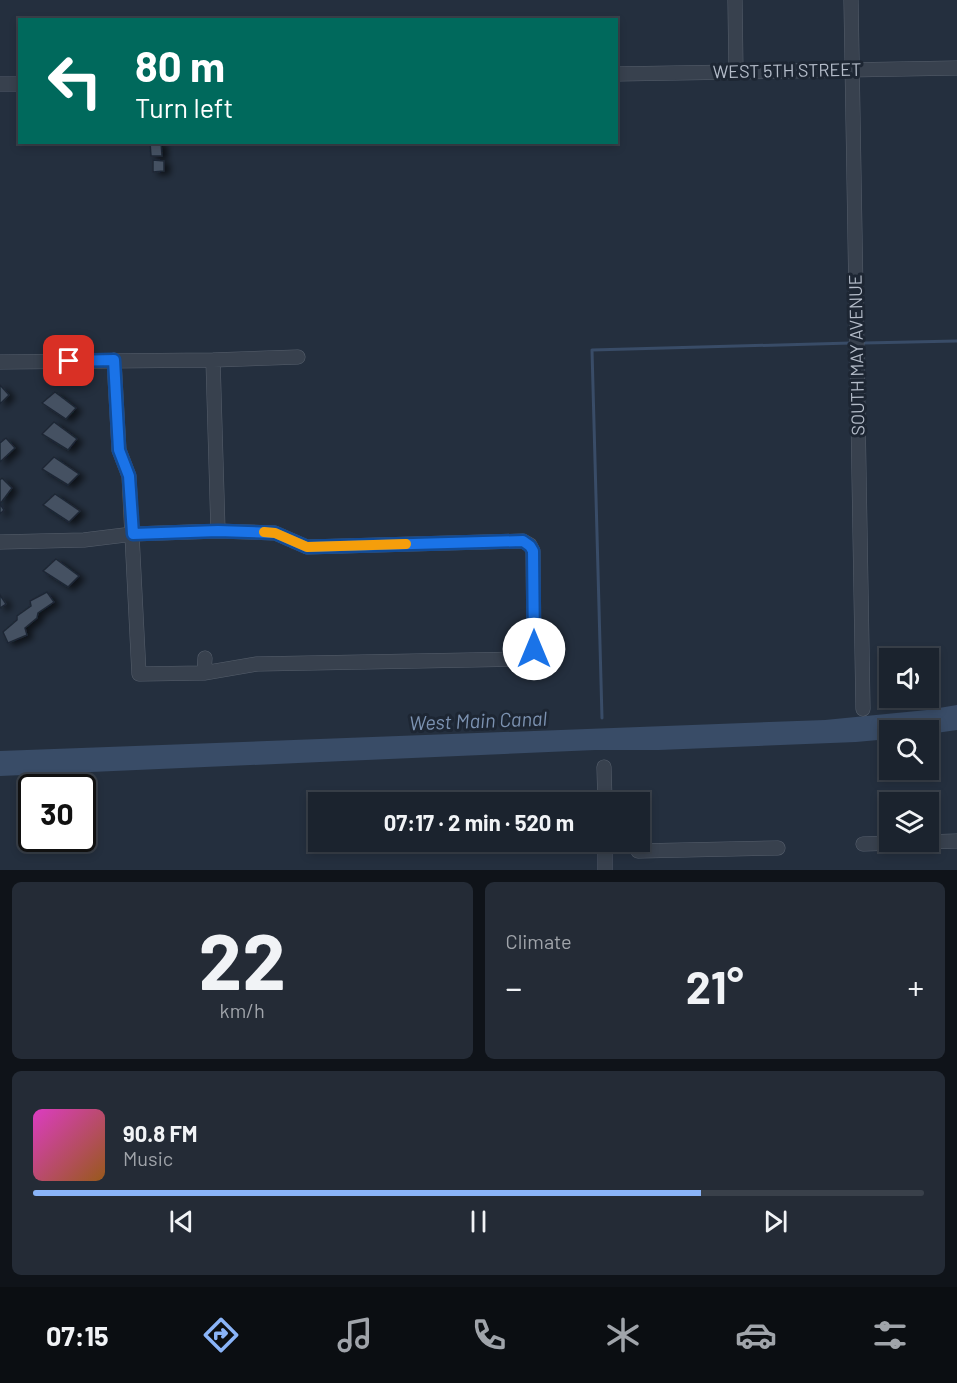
<!DOCTYPE html>
<html lang="en">
<head>
<meta charset="utf-8">
<style>
	:root { --surface:#1b232e; --page:#242b36; --text:#f1f3f6; --muted:#a0a4aa; --line:#39404a; --accent:#8ab4f8 }
	body { margin:0; font-family:Barlow,sans-serif; background:var(--page); color:var(--text); height:100vh; display:flex; flex-direction:column; font-size:22px; white-space:nowrap }
	* { box-sizing:border-box; margin:0 }
	p { font-size:20px; color:var(--muted) }
	.icon { flex:none; width:33px; height:33px; fill:none; stroke:currentColor; stroke-width:2; stroke-linecap:round; stroke-linejoin:round }
	.map { position:relative; height:870px; overflow:hidden }
	.details { display:flex; flex-direction:column; gap:12px; padding:12px; background:#0f1319; flex:1 }
	.details>* { flex:none }
	.banner { position:absolute; left:18px; top:18px; width:600px; height:126px; border-radius:0px; box-shadow:0 3px 9px #0003,0 0 0 2px var(--line); background:#00695c; color:#fff; overflow:hidden }
	.controls { position:absolute; left:879px; top:648px; display:grid; gap:12px }
	.controls a { display:grid; place-items:center; width:60px; height:60px; border-radius:0px; background:var(--surface); box-shadow:0 3px 9px #0003,0 0 0 2px var(--line); font-size:30px }
	.speed { position:absolute; left:18px; top:774px; display:flex; gap:12px; font-size:30px; font-weight:700; text-align:center }
	.speed>* { display:grid; place-content:center; width:78px; height:78px; border-radius:50%; background:var(--surface); box-shadow:0 3px 9px #0003,0 0 0 2px var(--line); line-height:1 }
	.speed .limit { border:3px solid #111; border-radius:9px; background:#fff; color:#111 }
	.pin { position:absolute; display:grid; place-items:center; width:51px; height:51px; color:#fff; margin:-26px; border-radius:12px; box-shadow:0 3px 9px #0006 }
	.me { position:absolute; width:66px; margin:-33px; rotate:0deg; stroke-linejoin:round; filter:drop-shadow(0 0 4px #0008) }
	.turn { display:flex; align-items:center; gap:21px; height:126px; padding:0 18px; font-size:27px }
	.turn .icon { width:78px; height:78px; stroke-width:2.5 }
	.turn b { display:block; font-size:42px; line-height:51px }
	.big { font-size:45px; font-weight:700; line-height:1.1 }
	.details .tile { flex:1; display:flex; flex-direction:column; justify-content:center; gap:9px; min-width:0; padding:0 21px; border-radius:9px; background:var(--page) }
	.details .dial { align-items:center; gap:0 }
	.dial b { font-size:78px; line-height:1 }
	.song { display:flex; align-items:center; gap:18px }
	.cover { width:72px; height:72px; border-radius:9px; background:linear-gradient(135deg,hsl(310 70% 55%),hsl(30 70% 35%)) }
	.played { height:6px; border-radius:3px; background:linear-gradient(90deg,var(--accent) 75%,var(--line) 75%) }
	.keys { display:flex; justify-content:space-around; direction:ltr }
	.heat { display:flex; justify-content:space-between; align-items:center; font-size:33px; direction:ltr }
	.details .tiles { flex:1; display:grid; gap:12px; grid-template-columns:1fr 1fr }
	.tile:last-child { grid-column:span 2 }
	.trip { position:absolute; left:308px; top:792px; width:342px; height:60px; border-radius:0px; background:var(--surface); box-shadow:0 3px 9px #0003,0 0 0 2px var(--line); font-weight:700; line-height:60px; text-align:center }
	.dock { display:flex; height:96px; justify-content:space-around; align-items:center; background:#0b0e12; color:var(--muted) }
	.dock .icon { width:42px; height:42px }
	.dock .on { color:var(--accent) }
	.dock b { font-size:27px; color:var(--text) }
	.map>svg:first-child { display:block }
	.water { fill:#394c67 }
	.lines { fill:none; stroke-linecap:round; stroke-linejoin:round }
	.stream { stroke:#394c67; stroke-width:3 }
	.building { fill:#455162; stroke:#1f2835; stroke-width:1.5; filter:url(#shadow) }
	.minor-casing { stroke:#565f6c; stroke-width:15 }
	.minor { stroke:#38414e; stroke-width:14 }
	.route-casing { stroke:#114b97; stroke-width:15 }
	.route { stroke:#1a73e8; stroke-width:10 }
	.slow { stroke:#f59e0b; stroke-width:10 }
	.labels { text-anchor:middle; stroke-width:6; stroke-linejoin:round; paint-order:stroke }
	.street-label { font-size:18px; fill:#b4bcc9; stroke:#1d2633 }
	.water-label { font-size:20px; font-style:italic; fill:#7c92b1; stroke:#1d2633 }
</style>
</head>
<body>
<div class="map">
<svg width="957" height="870" viewBox="0 0 957 870">
	<defs>
		<filter id="shadow"><feDropShadow dx="5.5" dy="3" stdDeviation="3" flood-color="#0009"/></filter>
	</defs>
	<rect width="100%" height="100%" fill="#242f3e"/>
	<path class="water" d="M 957,705 L 957,730 L 929,734 L 928,730 L 890,730 L 889,739 L 856,742 L 659,750 L 595,750 L 0,776 L 0,751 L 825,720 L 927,710 Z"/>
	<g class="lines">
		<path class="stream" d="M 864,343 L 957,341
			M 602,718 L 592,350 L 851,343"/>
	</g>
	<path class="building" d="M 150,142 L 161,142 L 162,156 L 151,156 Z
		M 153,160 L 164,161 L 164,171 L 153,172 Z
		M 0,385 L 9,395 L 0,404 Z
		M 55,392 L 76,408 L 66,419 L 42,403 Z
		M 54,422 L 77,439 L 68,450 L 42,434 Z
		M 6,438 L 15,448 L 0,462 L 0,443 Z
		M 54,457 L 79,474 L 68,485 L 42,469 Z
		M 2,478 L 12,488 L 0,504 L 4,510 L 0,514 L 0,480 Z
		M 55,494 L 80,511 L 69,522 L 43,505 Z
		M 56,559 L 79,576 L 68,587 L 43,571 Z
		M 47,592 L 54,602 L 38,613 L 37,618 L 25,628 L 27,635 L 8,643 L 3,632 L 17,620 L 17,616 L 31,606 L 30,601 Z
		M 0,595 L 6,604 L 0,608 Z"/>
	<g class="lines">
		<defs>
			<path id="minor" d="M 735,0 L 736,72
				M 851,0 L 863,709
				M 616,74 L 957,68
				M 0,84 L 20,84
				M 114,360 L 119,450 L 129,476 L 139,674 L 204,673 L 205,658
				M 213,360 L 218,531
				M 0,362 L 213,360 L 298,357
				M 0,542 L 84,540 L 133,534 L 218,531 L 275,533 L 307,547 L 523,541 L 530,545 L 533,551 L 534,649 L 532,656 L 527,659 L 257,664 L 204,673
				M 604,767 L 605,802
				M 605,842 L 605,870
				M 863,844 L 957,841
				M 638,851 L 778,848"/>
		</defs>
		<use href="#minor" class="minor-casing"/>
		<use href="#minor" class="minor"/>
	</g>
	<g class="lines">
		<defs>
			<path id="route" d="M 69,361 L 114,360 L 119,450 L 129,476 L 133,534 L 218,531 L 275,533 L 307,547 L 523,541 L 530,546 L 533,551 L 534,649"/>
		</defs>
		<use href="#route" class="route-casing"/>
		<use href="#route" class="route"/>
		<path class="slow" d="M 264,532 L 275,533 L 307,547 L 406,544"/>
	</g>
	<g class="labels">
		<g class="street-label">
			<text transform="translate(787 71) rotate(-1)" y="6">WEST 5TH STREET</text>
			<text transform="translate(857 355) rotate(-91)" y="6">SOUTH MAY AVENUE</text>
		</g>
		<g class="water-label">
			<text transform="translate(478 721) rotate(-2)" y="7">West Main Canal</text>
		</g>
	</g>
</svg>
<div class="controls">
<a><svg class="icon" aria-label="sound" viewBox="0 0 24 24"><path d="M4 9h4l5-4v14l-5-4H4zM17 9q2 3 0 6"/></svg></a>
<a><svg class="icon" aria-label="search" viewBox="0 0 24 24"><circle cx="10" cy="10" r="6"/><path d="M15 15l6 6"/></svg></a>
<a><svg class="icon" aria-label="layers" viewBox="0 0 24 24"><path d="M12 4l9 5-9 5-9-5zM3 14l9 5 9-5"/></svg></a>
</div>
<div class="speed"><div class="limit">30</div></div>
<div class="pin" style="left:69px;top:361px;background:#d93025"><svg class="icon" aria-label="arrive" viewBox="0 0 24 24"><path d="M6 21V4h12l-3 4 3 4H6"/></svg></div>
<svg class="me" style="left:534px;top:649px" viewBox="-20 -20 40 40"><circle r="19" fill="#fff"/><path d="M0-13L10 11 0 6-10 11z" fill="#1a73e8"/></svg>
<div class="trip">07:17 · 2 min · 520 m</div>
<div class="banner">
<div class="turn"><svg class="icon" aria-label="left" viewBox="0 0 24 24"><path d="M17 20v-9H6M10 6l-5 5 5 5"/></svg><div><b>80 m</b>Turn left</div></div>
</div>
</div>
<section class="details">
<div class="tiles">
<div class="tile dial"><b>22</b><p>km/h</p></div>
<div class="tile"><p>Climate</p>
<div class="heat"><a>−</a><b class="big">21°</b><a>+</a></div>
</div>
<div class="tile">
<div class="song"><i class="cover"></i><div><b>90.8 FM</b><p>Music</p></div></div>
<div class="played"></div>
<div class="keys"><svg class="icon" aria-label="previous" viewBox="0 0 24 24"><path d="M18 5L8 12l10 7zM5 5v14"/></svg><svg class="icon" aria-label="pause" viewBox="0 0 24 24"><path d="M8 5v14M16 5v14"/></svg><svg class="icon" aria-label="next" viewBox="0 0 24 24"><path d="M6 5l10 7-10 7zM19 5v14"/></svg></div>
</div>
</div>
</section>
<nav class="dock">
<b>07:15</b>
<svg class="icon on" aria-label="directions" viewBox="0 0 24 24"><path d="M12 3l9 9-9 9-9-9zM9 14v-3h6M13 9l2 2-2 2"/></svg>
<svg class="icon" aria-label="music" viewBox="0 0 24 24"><path d="M9 18V5l10-2v13"/><circle cx="6" cy="18" r="3"/><circle cx="16" cy="16" r="3"/></svg>
<svg class="icon" aria-label="phone" viewBox="0 0 24 24"><path d="M5 4h4l2 5-3 2q2 4 5 5l2-3 5 2v4C11 20 4 13 5 4z"/></svg>
<svg class="icon" aria-label="climate" viewBox="0 0 24 24"><path d="M12 3v18M4 7l16 10M4 17L20 7"/></svg>
<svg class="icon" aria-label="car" viewBox="0 0 24 24"><path d="M5 17H2v-5l4-1 3-4h7l3 4 3 1v5h-3M9 17h6M6 11h13"/><circle cx="7" cy="17" r="2"/><circle cx="17" cy="17" r="2"/></svg>
<svg class="icon" aria-label="filters" viewBox="0 0 24 24"><path d="M4 7h16M4 17h16"/><circle cx="9" cy="7" r="2"/><circle cx="15" cy="17" r="2"/></svg>
</nav>
</body>
</html>
